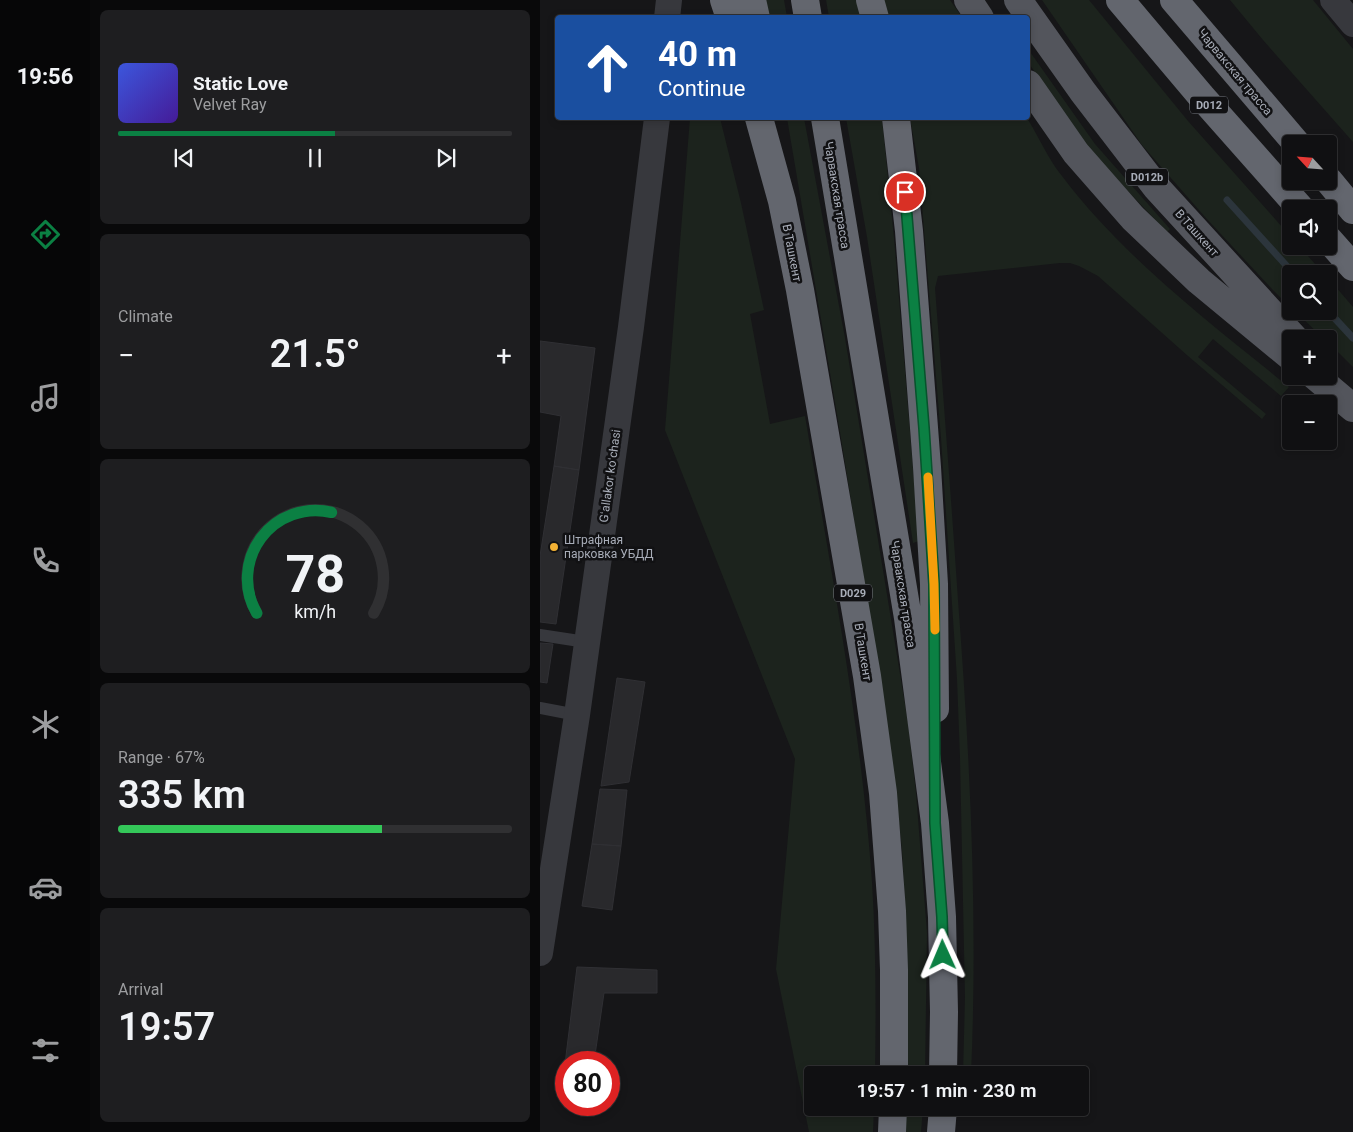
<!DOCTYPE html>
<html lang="en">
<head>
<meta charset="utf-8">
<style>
	:root { --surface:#101012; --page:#1e1e20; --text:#f1f3f6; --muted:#9c9d9f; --line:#303032; --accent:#0b8043 }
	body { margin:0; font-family:Roboto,sans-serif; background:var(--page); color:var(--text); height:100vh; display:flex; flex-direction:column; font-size:19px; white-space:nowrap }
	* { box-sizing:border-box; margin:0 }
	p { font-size:16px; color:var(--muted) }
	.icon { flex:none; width:28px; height:28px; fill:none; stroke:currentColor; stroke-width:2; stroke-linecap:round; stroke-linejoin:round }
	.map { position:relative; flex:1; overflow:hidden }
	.details { display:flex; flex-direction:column; gap:10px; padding:10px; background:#09090a; width:450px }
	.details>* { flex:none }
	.hud { position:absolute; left:15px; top:15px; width:475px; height:105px; border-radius:5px; box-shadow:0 2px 8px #0003,0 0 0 1px var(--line); background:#1a4fa0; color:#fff; overflow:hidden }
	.needle { width:32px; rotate:296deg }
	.buttons { position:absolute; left:742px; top:135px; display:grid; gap:10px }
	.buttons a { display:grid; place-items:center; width:55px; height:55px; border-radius:5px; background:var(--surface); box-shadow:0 2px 8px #0003,0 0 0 1px var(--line); font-size:25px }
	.speed { position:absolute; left:15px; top:1051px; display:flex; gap:10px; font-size:25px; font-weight:700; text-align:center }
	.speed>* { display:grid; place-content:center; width:65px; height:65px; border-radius:50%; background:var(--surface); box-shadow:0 2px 8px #0003,0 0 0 1px var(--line); line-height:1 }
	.speed .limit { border:8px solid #d22; background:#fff; color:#111 }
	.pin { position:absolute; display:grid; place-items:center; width:42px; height:42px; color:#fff; margin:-21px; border:2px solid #fff; border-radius:50%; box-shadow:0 1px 5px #0007 }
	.me { position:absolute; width:55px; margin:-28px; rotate:359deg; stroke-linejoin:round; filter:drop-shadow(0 0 4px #0008) }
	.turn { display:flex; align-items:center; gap:18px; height:105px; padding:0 20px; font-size:22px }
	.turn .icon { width:65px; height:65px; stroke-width:2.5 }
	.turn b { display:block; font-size:35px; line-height:42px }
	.big { font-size:38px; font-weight:600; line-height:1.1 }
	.details .widget { flex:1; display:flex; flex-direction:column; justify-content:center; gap:8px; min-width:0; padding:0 18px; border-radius:8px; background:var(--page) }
	.details .dial { align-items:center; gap:0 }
	.dial svg { height:130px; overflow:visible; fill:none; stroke:var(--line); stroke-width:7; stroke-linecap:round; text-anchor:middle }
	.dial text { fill:var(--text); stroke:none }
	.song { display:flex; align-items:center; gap:15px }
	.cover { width:60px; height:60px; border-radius:8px; background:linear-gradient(135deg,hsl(230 70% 55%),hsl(260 70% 35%)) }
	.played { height:5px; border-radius:2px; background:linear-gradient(90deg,var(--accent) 55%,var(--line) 55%) }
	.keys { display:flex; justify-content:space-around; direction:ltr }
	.heat { display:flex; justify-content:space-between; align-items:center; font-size:28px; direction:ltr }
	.charge { height:8px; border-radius:4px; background:linear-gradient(90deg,#34c759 67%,var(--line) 0) }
	.trip { position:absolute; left:264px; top:1066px; width:285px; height:50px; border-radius:5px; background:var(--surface); box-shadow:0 2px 8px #0003,0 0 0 1px var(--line); font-weight:600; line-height:50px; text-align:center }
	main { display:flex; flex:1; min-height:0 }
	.dock { display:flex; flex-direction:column; width:90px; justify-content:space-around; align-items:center; background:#060607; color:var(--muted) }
	.dock .icon { width:35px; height:35px }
	.dock .on { color:var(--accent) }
	.dock b { font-size:22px; color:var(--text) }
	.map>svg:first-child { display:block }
	.green { fill:#1c231d }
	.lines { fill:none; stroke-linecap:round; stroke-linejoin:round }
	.stream { stroke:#2c353c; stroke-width:7 }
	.building { fill:#29292c; stroke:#303034 }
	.lane { stroke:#37383d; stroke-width:12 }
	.street { stroke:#37383d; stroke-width:26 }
	.primary { stroke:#53555c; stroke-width:28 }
	.highway { stroke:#63666e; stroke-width:28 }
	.route-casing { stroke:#07532c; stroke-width:12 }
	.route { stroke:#0b8043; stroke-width:9 }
	.slow { stroke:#f59e0b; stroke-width:9 }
	.poi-dot { fill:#f2b134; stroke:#111113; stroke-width:2 }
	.labels { text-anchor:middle; stroke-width:5; stroke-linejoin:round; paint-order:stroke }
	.shield { fill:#111113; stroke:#7b7e86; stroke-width:1 }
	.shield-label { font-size:11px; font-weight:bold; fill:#a8adb8 }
	.street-label { font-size:12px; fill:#a8adb8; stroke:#111113 }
	.poi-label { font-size:12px; fill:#a8adb8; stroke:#111113; text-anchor:start }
</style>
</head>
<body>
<main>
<nav class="dock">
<b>19:56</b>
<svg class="icon on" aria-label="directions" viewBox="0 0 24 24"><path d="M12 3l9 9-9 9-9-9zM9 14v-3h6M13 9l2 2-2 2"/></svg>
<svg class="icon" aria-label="music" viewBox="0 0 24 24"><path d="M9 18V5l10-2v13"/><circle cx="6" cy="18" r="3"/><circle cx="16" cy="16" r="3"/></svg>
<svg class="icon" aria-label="phone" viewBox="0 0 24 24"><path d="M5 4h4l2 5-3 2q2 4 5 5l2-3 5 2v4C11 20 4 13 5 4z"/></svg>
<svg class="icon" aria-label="climate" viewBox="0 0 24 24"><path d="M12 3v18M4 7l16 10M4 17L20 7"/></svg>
<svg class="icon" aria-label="car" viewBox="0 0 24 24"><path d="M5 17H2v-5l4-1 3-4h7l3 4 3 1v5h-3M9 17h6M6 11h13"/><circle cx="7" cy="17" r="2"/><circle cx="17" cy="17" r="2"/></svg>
<svg class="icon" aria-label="filters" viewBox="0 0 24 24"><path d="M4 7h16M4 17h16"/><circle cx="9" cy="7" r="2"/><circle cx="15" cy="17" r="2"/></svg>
</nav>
<section class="details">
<div class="widget">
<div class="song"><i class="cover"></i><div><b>Static Love</b><p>Velvet Ray</p></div></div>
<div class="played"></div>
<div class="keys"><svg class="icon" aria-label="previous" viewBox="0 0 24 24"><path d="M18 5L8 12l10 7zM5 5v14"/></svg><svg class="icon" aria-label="pause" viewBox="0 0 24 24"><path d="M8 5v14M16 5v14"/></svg><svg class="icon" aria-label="next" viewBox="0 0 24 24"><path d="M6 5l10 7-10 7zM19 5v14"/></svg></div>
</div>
<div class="widget"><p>Climate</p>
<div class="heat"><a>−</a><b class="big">21.5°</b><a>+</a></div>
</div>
<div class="widget dial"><svg viewBox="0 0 100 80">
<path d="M14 69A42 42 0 1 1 86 69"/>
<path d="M14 69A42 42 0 0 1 60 7" stroke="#0b8043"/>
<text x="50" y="56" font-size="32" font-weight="700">78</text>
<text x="50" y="72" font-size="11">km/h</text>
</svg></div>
<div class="widget"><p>Range · 67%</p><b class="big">335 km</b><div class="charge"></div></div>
<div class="widget"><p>Arrival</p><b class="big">19:57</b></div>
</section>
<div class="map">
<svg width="813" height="1132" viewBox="0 0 813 1132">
	<rect width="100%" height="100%" fill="#161618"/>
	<path class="green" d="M 223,0 L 244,0 L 247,17 L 227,17 Z
		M 286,0 L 319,0 L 324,17 L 289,17 Z
		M 342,0 L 410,0 L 422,17 L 346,17 Z
		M 502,0 L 549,0 L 648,121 L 751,237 L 751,246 L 759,246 L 784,274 L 751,274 L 751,308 L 732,289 L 666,218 L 602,145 Z
		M 690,0 L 773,0 L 813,49 L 813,142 L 723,40 Z
		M 488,49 L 555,144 L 630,229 L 627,232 L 583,186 L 539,137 L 488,62 Z
		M 150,118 L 180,118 L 201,203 L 224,310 L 210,314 L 230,424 L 265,416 C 291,571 321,725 332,882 C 336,946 336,1011 335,1075 L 272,1075 L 272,1108 L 334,1108 L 333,1132 L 269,1132 L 236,969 L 255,759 L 125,430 Z
		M 247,118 L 264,118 L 305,338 L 368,723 L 376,793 L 387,933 L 385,1075 L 366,1075 L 366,919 L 362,849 L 354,780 L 345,711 L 300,432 Z
		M 306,118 L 342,118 L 354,238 L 379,541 L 373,543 L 327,237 Z
		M 370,118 L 487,118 C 499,137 508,159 522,176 C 585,259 669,322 749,387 L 741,396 L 673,339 L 658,357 L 726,414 L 722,419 L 648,356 L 558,276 L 539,266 L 530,263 L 520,263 L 398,276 L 395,288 C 403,392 411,496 418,600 C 430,758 438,917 431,1075 L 423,1075 L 425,997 L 420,758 L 417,679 L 401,438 L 379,168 Z
		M 789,279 L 813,307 L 813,367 L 789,343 L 789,339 L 784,339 L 755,311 L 789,311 Z
		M 365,1108 L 383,1108 L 381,1132 L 364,1132 Z"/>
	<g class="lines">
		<path class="stream" d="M 687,200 L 754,274
			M 788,311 L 813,338"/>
	</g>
	<path class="building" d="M 0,341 L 55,348 L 39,470 L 14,466 L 21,416 L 0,412 Z
		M 14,466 L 39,470 L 16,624 L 0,622 L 0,556 Z
		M 0,643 L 13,644 L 7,683 L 0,682 Z
		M 77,678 L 105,682 L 89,782 L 61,786 Z
		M 60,789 L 87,790 L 81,846 L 52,844 Z
		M 52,844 L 81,846 L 72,910 L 42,906 Z
		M 37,967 L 117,970 L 117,993 L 64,993 L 54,1062 L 26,1062 L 26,1072 L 24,1072 Z"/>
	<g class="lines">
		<path class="lane" d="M 0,635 L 46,642
			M 0,708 L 37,715"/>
		<path class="street" d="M 793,0 L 813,24
			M 127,18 L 129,0
			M 0,953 L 37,715 L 91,327 L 117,118"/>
		<path class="primary" d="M 428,0 L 440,18
			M 478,0 L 543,92 L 616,187 L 755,339
			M 488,84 L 536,153 L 593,218 L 659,281 L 751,357
			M 775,376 L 813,408"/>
		<path class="highway" d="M 184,0 L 190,18
			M 212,0 L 216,18
			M 265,0 L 268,18
			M 330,0 L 335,18
			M 580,0 L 661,96 L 761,209
			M 634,0 L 757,144
			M 219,118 L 242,201 L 260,290 L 327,676 L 343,793 L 352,911 L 354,970 L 354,1075
			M 285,118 L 368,618 L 395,823 L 402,917 L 404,1012 L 403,1075
			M 356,118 L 369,231 L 387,467 L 394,584 L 395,709
			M 789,181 L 813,210
			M 789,240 L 813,267
			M 352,1132 L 353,1108
			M 401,1132 L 403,1108"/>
	</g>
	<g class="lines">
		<defs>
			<path id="route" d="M 365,192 L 384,428 L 394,584 L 395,823 L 402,917 L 403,955"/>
		</defs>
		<use href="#route" class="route-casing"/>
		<use href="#route" class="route"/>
		<path class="slow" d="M 388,477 L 394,584 L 395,630"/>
	</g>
	<circle class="poi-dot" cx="14" cy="547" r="5"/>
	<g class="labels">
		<g class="shield">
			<rect x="650" y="96.5" width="38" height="17" rx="4"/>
			<rect x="586" y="168.5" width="42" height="17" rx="4"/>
			<rect x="294" y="584.5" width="38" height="17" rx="4"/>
		</g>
		<g class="shield-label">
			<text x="669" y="109">D012</text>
			<text x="607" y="181">D012b</text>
			<text x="313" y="597">D029</text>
		</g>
		<g class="street-label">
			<text transform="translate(695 72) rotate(50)" y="4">Чарвакская трасса</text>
			<text transform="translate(297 195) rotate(81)" y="4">Чарвакская трасса</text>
			<text transform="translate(657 233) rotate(48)" y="4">В Ташкент</text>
			<text transform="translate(252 253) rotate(79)" y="4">В Ташкент</text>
			<text transform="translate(70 476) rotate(-82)" y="4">Gʻallakor koʻchasi</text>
			<text transform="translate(363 594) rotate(81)" y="4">Чарвакская трасса</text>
			<text transform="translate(323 652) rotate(81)" y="4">В Ташкент</text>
		</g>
		<g class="poi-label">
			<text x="24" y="544">Штрафная<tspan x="24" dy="14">парковка УБДД</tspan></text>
		</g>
	</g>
</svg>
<div class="buttons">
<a><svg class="needle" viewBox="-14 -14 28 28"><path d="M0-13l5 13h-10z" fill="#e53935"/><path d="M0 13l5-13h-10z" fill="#9c9d9f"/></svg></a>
<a><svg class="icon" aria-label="sound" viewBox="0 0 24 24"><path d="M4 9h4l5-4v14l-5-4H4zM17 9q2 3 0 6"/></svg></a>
<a><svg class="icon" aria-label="search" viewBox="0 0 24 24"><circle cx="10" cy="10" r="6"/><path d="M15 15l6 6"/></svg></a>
<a>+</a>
<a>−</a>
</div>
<div class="speed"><div class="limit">80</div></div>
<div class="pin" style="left:365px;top:192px;background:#d93025"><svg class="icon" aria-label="arrive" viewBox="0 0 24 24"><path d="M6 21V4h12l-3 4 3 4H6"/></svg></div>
<svg class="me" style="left:403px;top:955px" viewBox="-20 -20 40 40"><path d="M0-17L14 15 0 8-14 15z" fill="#0b8043" stroke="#fff" stroke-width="4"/></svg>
<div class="trip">19:57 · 1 min · 230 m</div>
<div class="hud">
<div class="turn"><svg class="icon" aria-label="ahead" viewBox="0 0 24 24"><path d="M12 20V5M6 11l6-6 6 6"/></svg><div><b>40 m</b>Continue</div></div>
</div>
</div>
</main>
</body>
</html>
